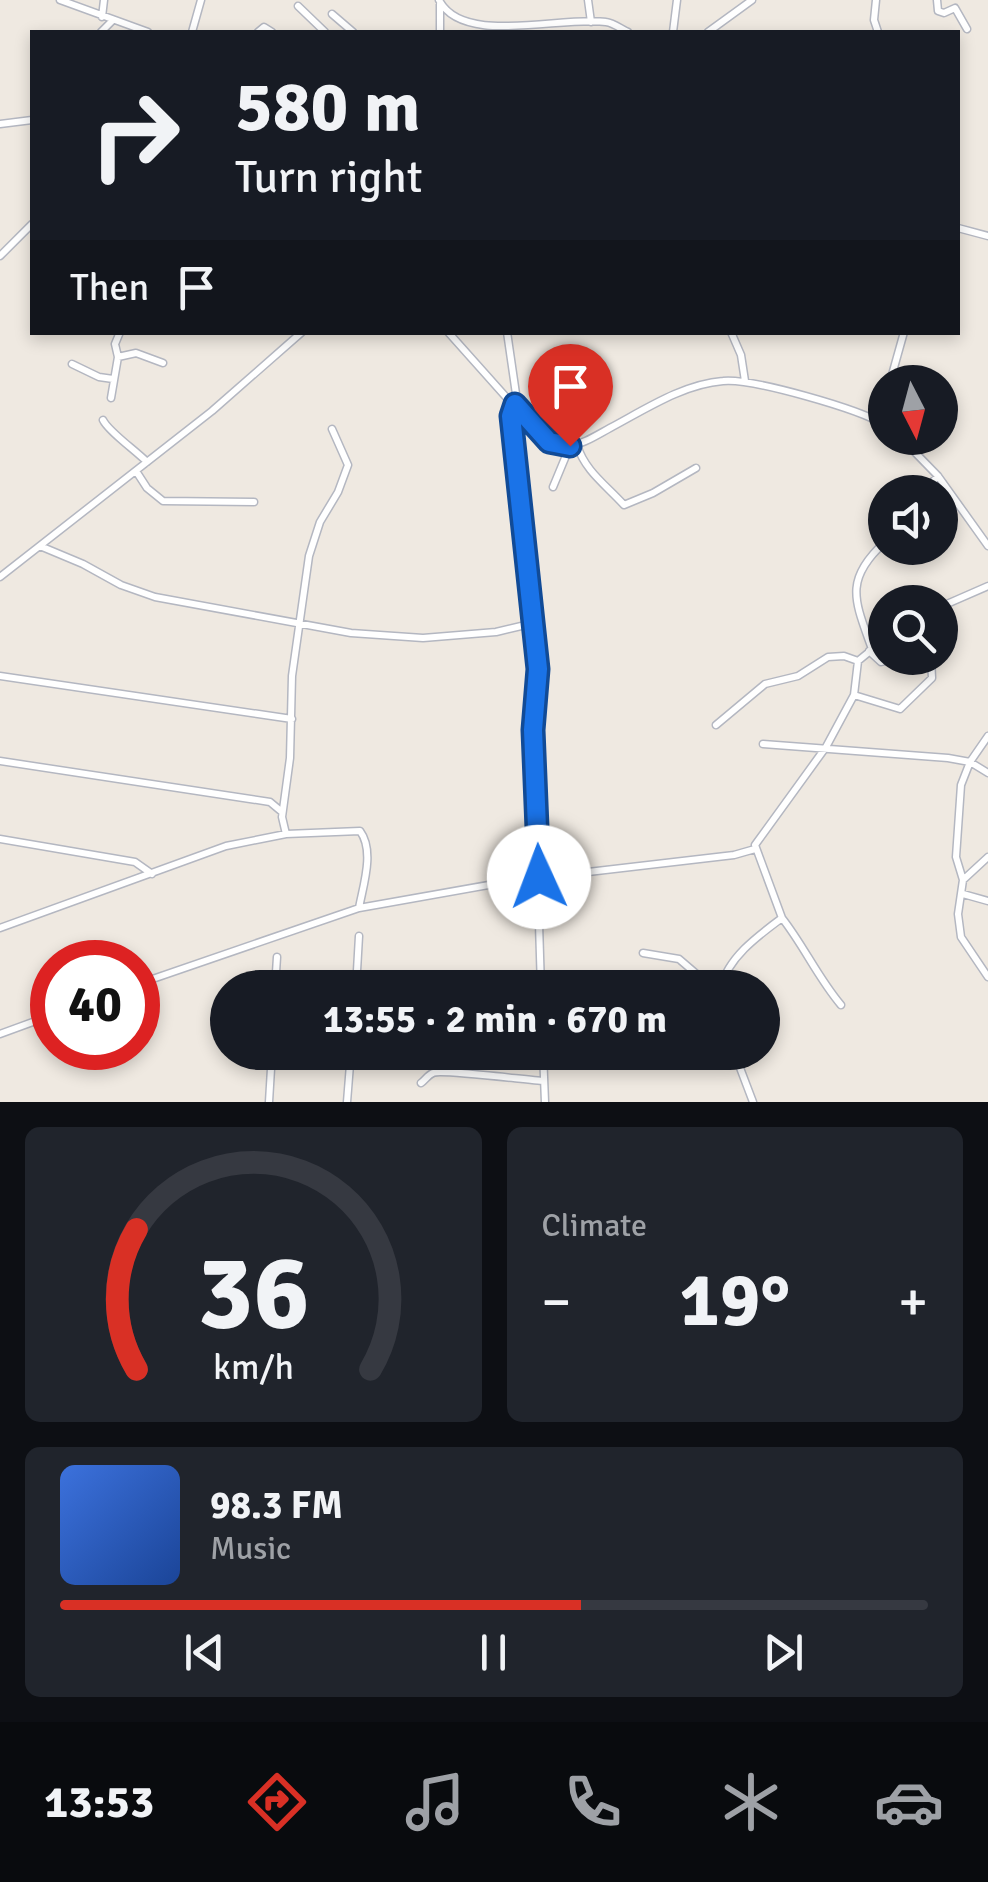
<!DOCTYPE html>
<html lang="en">
<head>
<meta charset="utf-8">
<style>
	:root { --surface:#171b24; --page:#20242c; --text:#f1f3f6; --muted:#9ea1a6; --line:#363941; --accent:#d93025 }
	body { margin:0; font-family:Signika,sans-serif; background:var(--page); color:var(--text); height:100vh; display:flex; flex-direction:column; font-size:38px; white-space:nowrap }
	* { box-sizing:border-box; margin:0 }
	p { font-size:32px; color:var(--muted) }
	.icon { flex:none; width:55px; height:55px; fill:none; stroke:currentColor; stroke-width:2; stroke-linecap:round; stroke-linejoin:round }
	.map { position:relative; height:1102px; overflow:hidden }
	.sheet { display:flex; flex-direction:column; gap:25px; padding:25px; background:#0d0f14; flex:1 }
	.sheet>* { flex:none }
	.hud { position:absolute; left:30px; top:30px; width:930px; height:305px; border-radius:0px; box-shadow:0 5px 15px #0003; background:#171b24; color:var(--text); overflow:hidden }
	.needle { width:65px; rotate:174deg }
	.fabs { position:absolute; left:868px; top:365px; display:grid; gap:20px }
	.fabs a { display:grid; place-items:center; width:90px; height:90px; border-radius:50%; background:var(--surface); box-shadow:0 5px 15px #0003; font-size:50px }
	.speed { position:absolute; left:30px; top:940px; display:flex; gap:20px; font-size:50px; font-weight:700; text-align:center }
	.speed>* { display:grid; place-content:center; width:130px; height:130px; border-radius:50%; background:var(--surface); box-shadow:0 5px 15px #0003; line-height:1 }
	.speed .limit { border:15px solid #d22; background:#fff; color:#111 }
	.pin { position:absolute; display:grid; place-items:center; width:85px; height:85px; color:#fff; margin:-102px -42px; border-radius:50% 50% 50% 0; rotate:-45deg; box-shadow:0 0 10px #0007 }
	.pin .icon { rotate:45deg }
	.me { position:absolute; width:110px; margin:-55px; rotate:358deg; stroke-linejoin:round; filter:drop-shadow(0 0 8px #0008) }
	.turn { display:flex; align-items:center; gap:35px; height:210px; padding:0 40px; font-size:45px }
	.turn .icon { width:130px; height:130px; stroke-width:2.5 }
	.turn b { display:block; font-size:70px; line-height:85px }
	.then { display:flex; align-items:center; height:95px; padding:0 40px; background:#0003; gap:20px; font-size:38px }
	.big { font-size:75px; font-weight:800; line-height:1.1 }
	.sheet .card { flex:1; display:flex; flex-direction:column; justify-content:center; gap:15px; min-width:0; padding:0 35px; border-radius:15px; background:var(--page) }
	.sheet .dial { align-items:center; gap:0 }
	.dial svg { height:260px; overflow:visible; fill:none; stroke:var(--line); stroke-width:7; stroke-linecap:round; text-anchor:middle }
	.dial text { fill:var(--text); stroke:none }
	.song { display:flex; align-items:center; gap:30px }
	.cover { width:120px; height:120px; border-radius:15px; background:linear-gradient(135deg,hsl(220 70% 55%),hsl(220 70% 35%)) }
	.played { height:10px; border-radius:5px; background:linear-gradient(90deg,var(--accent) 60%,var(--line) 60%) }
	.keys { display:flex; justify-content:space-around; direction:ltr }
	.heat { display:flex; justify-content:space-between; align-items:center; font-size:55px; direction:ltr }
	.sheet .tiles { flex:1; display:grid; gap:25px; grid-template-columns:1fr 1fr }
	.card:last-child { grid-column:span 2 }
	.trip { position:absolute; left:210px; top:970px; width:570px; height:100px; border-radius:50px; background:var(--surface); box-shadow:0 5px 15px #0003; font-weight:800; line-height:100px; text-align:center }
	.dock { display:flex; height:160px; justify-content:space-around; align-items:center; background:#090b0e; color:var(--muted) }
	.dock .icon { width:70px; height:70px }
	.dock .on { color:var(--accent) }
	.dock b { font-size:45px; color:var(--text) }
	.map>svg:first-child { display:block }
	.lines { fill:none; stroke-linecap:round; stroke-linejoin:round }
	.minor-casing { stroke:#b4b7c1; stroke-width:9 }
	.minor { stroke:#fff; stroke-width:6 }
	.route-casing { stroke:#114b97; stroke-width:25 }
	.route { stroke:#1a73e8; stroke-width:18 }
</style>
</head>
<body>
<div class="map">
<svg width="988" height="1102" viewBox="0 0 988 1102">
	<rect width="100%" height="100%" fill="#efe9e1"/>
	<g class="lines">
		<defs>
			<path id="minor" d="M 60,0 L 148,32
				M 439,0 C 463,47 563,15 606,22 C 614,23 621,29 628,32
				M 588,0 L 591,22
				M 876,0 L 874,20 L 878,32
				M 937,0 L 938,11 L 944,13 L 955,8 L 967,29
				M 298,6 L 325,32
				M 332,14 L 353,32
				M 102,17 L 104,0
				M 101,32 L 112,21
				M 192,32 L 201,0
				M 258,32 L 264,27 L 272,32
				M 440,32 L 440,4
				M 673,32 L 677,0
				M 708,32 L 752,0
				M 0,124 L 32,120
				M 958,228 L 988,236
				M 0,256 L 32,224
				M 448,332 L 540,435 C 548,441 556,446 568,446 C 582,445 597,435 610,428 C 644,410 683,384 723,381 C 752,378 859,409 885,425
				M 507,332 L 516,394 L 511,417 L 538,669 L 533,730 L 541,988
				M 731,332 L 741,355 L 745,381
				M 118,357 L 136,353 L 163,363
				M 72,364 L 99,377 L 113,379
				M 890,382 L 904,332
				M 111,398 L 118,357 L 115,344 L 120,332
				M 103,420 C 108,431 135,450 147,462
				M 901,438 L 938,476 L 988,546
				M 577,445 C 585,471 606,485 624,505 L 653,493 L 696,468
				M 136,471 L 147,488 L 163,501 L 254,502
				M 553,487 L 570,446
				M 923,492 L 938,476
				M 40,546 L 83,564 L 121,585 L 155,597 L 351,633 L 423,638 L 496,632 L 534,623
				M 0,577 L 212,411 L 302,332
				M 940,607 L 988,586
				M 872,649 C 855,601 843,580 885,542
				M 869,651 L 881,662 L 897,658
				M 0,676 L 292,719
				M 854,695 L 900,709 L 932,678 L 931,658
				M 716,725 L 765,684 L 798,676 L 828,657 L 844,656 L 858,661
				M 988,736 L 970,762 L 961,785 L 956,857 L 963,880 L 958,914 L 961,937 L 988,977
				M 763,744 L 948,758 L 970,762 L 988,773
				M 0,761 L 270,802 L 282,812
				M 286,834 L 282,817 L 290,758 L 292,676 L 309,556 L 320,522 L 338,492 L 348,465 L 332,429
				M 0,839 L 135,862 L 152,874
				M 963,880 L 988,857
				M 963,894 L 988,901
				M 782,918 C 804,946 818,978 841,1005
				M 0,928 L 226,846 L 286,834 L 360,831 C 375,851 363,886 359,908
				M 643,953 L 679,959 L 707,983 L 720,988
				M 138,984 L 359,908 L 511,881 L 734,855 L 755,849
				M 275,988 L 277,957
				M 356,988 L 359,936
				M 721,988 C 727,958 759,935 782,918 L 755,845 L 826,747 L 854,695 L 858,661 L 885,639
				M 0,1034 L 52,1015
				M 543,1052 L 545,1102
				M 578,1052 L 579,1052
				M 734,1052 L 753,1102
				M 421,1083 C 425,1080 428,1075 433,1073 C 440,1069 527,1080 544,1081
				M 269,1102 L 272,1052
				M 347,1102 L 351,1052"/>
		</defs>
		<use href="#minor" class="minor-casing"/>
		<use href="#minor" class="minor"/>
	</g>
	<g class="lines">
		<defs>
			<path id="route" d="M 539,877 L 533,730 L 538,669 L 511,416 L 515,404 L 549,442 L 570,446"/>
		</defs>
		<use href="#route" class="route-casing"/>
		<use href="#route" class="route"/>
	</g>
</svg>
<div class="fabs">
<a><svg class="needle" viewBox="-14 -14 28 28"><path d="M0-13l5 13h-10z" fill="#e53935"/><path d="M0 13l5-13h-10z" fill="#9ea1a6"/></svg></a>
<a><svg class="icon" aria-label="sound" viewBox="0 0 24 24"><path d="M4 9h4l5-4v14l-5-4H4zM17 9q2 3 0 6"/></svg></a>
<a><svg class="icon" aria-label="search" viewBox="0 0 24 24"><circle cx="10" cy="10" r="6"/><path d="M15 15l6 6"/></svg></a>
</div>
<div class="speed"><div class="limit">40</div></div>
<div class="pin" style="left:570px;top:446px;background:#d93025"><svg class="icon" aria-label="arrive" viewBox="0 0 24 24"><path d="M6 21V4h12l-3 4 3 4H6"/></svg></div>
<svg class="me" style="left:539px;top:877px" viewBox="-20 -20 40 40"><circle r="19" fill="#fff"/><path d="M0-13L10 11 0 6-10 11z" fill="#1a73e8"/></svg>
<div class="trip">13:55 · 2 min · 670 m</div>
<div class="hud">
<div class="turn"><svg class="icon" aria-label="right" viewBox="0 0 24 24"><path d="M7 20v-9h11M14 6l5 5-5 5"/></svg><div><b>580 m</b>Turn right</div></div>
<div class="then">Then<svg class="icon" aria-label="arrive" viewBox="0 0 24 24"><path d="M6 21V4h12l-3 4 3 4H6"/></svg></div>
</div>
</div>
<section class="sheet">
<div class="tiles">
<div class="card dial"><svg viewBox="0 0 100 80">
<path d="M14 69A42 42 0 1 1 86 69"/>
<path d="M14 69A42 42 0 0 1 14 26" stroke="#d93025"/>
<text x="50" y="56" font-size="32" font-weight="700">36</text>
<text x="50" y="72" font-size="11">km/h</text>
</svg></div>
<div class="card"><p>Climate</p>
<div class="heat"><a>−</a><b class="big">19°</b><a>+</a></div>
</div>
<div class="card">
<div class="song"><i class="cover"></i><div><b>98.3 FM</b><p>Music</p></div></div>
<div class="played"></div>
<div class="keys"><svg class="icon" aria-label="previous" viewBox="0 0 24 24"><path d="M18 5L8 12l10 7zM5 5v14"/></svg><svg class="icon" aria-label="pause" viewBox="0 0 24 24"><path d="M8 5v14M16 5v14"/></svg><svg class="icon" aria-label="next" viewBox="0 0 24 24"><path d="M6 5l10 7-10 7zM19 5v14"/></svg></div>
</div>
</div>
</section>
<nav class="dock">
<b>13:53</b>
<svg class="icon on" aria-label="directions" viewBox="0 0 24 24"><path d="M12 3l9 9-9 9-9-9zM9 14v-3h6M13 9l2 2-2 2"/></svg>
<svg class="icon" aria-label="music" viewBox="0 0 24 24"><path d="M9 18V5l10-2v13"/><circle cx="6" cy="18" r="3"/><circle cx="16" cy="16" r="3"/></svg>
<svg class="icon" aria-label="phone" viewBox="0 0 24 24"><path d="M5 4h4l2 5-3 2q2 4 5 5l2-3 5 2v4C11 20 4 13 5 4z"/></svg>
<svg class="icon" aria-label="climate" viewBox="0 0 24 24"><path d="M12 3v18M4 7l16 10M4 17L20 7"/></svg>
<svg class="icon" aria-label="car" viewBox="0 0 24 24"><path d="M5 17H2v-5l4-1 3-4h7l3 4 3 1v5h-3M9 17h6M6 11h13"/><circle cx="7" cy="17" r="2"/><circle cx="17" cy="17" r="2"/></svg>
</nav>
</body>
</html>
